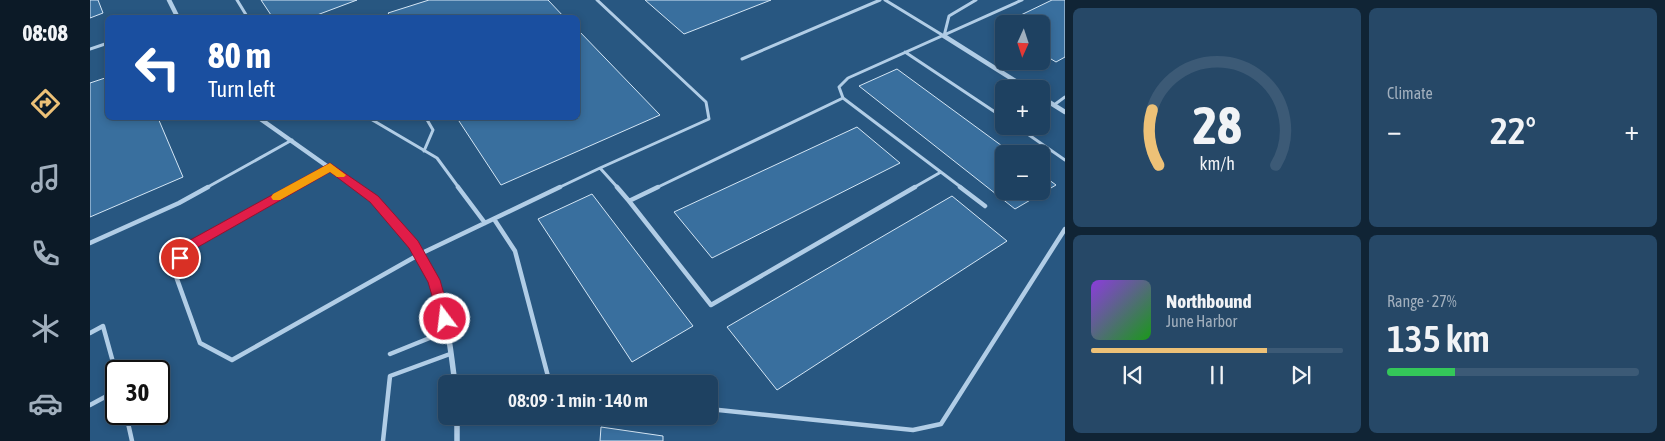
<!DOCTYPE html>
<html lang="en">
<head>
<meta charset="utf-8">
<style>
	:root { --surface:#1e4161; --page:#264867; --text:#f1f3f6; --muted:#a1afbd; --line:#3c5a76; --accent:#edc177 }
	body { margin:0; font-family:"Asap Condensed",sans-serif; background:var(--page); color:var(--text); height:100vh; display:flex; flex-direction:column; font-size:19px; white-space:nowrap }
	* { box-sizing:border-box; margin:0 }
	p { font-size:16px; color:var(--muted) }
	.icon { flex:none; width:28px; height:28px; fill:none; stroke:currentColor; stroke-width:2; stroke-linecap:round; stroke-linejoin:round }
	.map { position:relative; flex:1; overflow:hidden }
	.panel { display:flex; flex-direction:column; gap:8px; padding:8px; background:#102435; width:600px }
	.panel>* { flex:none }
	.top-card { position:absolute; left:15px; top:15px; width:475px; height:105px; border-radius:8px; box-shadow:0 2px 8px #0003,0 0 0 1px var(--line); background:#1a4fa0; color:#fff; overflow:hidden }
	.needle { width:32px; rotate:183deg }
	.controls { position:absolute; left:905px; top:15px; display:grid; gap:10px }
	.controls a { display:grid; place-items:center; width:55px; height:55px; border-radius:8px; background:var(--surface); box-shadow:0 2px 8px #0003,0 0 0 1px var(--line); font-size:25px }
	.speed { position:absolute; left:15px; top:360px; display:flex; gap:10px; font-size:25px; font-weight:700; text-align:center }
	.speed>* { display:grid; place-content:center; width:65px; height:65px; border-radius:50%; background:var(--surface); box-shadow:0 2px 8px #0003,0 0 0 1px var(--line); line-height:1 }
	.speed .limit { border:2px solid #111; border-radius:8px; background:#fff; color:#111 }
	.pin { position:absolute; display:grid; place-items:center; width:42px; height:42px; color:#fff; margin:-21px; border:2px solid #fff; border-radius:50%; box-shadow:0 1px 5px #0007 }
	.me { position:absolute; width:55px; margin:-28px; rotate:345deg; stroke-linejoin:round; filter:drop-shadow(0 0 4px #0008) }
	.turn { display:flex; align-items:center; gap:18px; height:105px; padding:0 20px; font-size:22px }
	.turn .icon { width:65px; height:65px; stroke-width:2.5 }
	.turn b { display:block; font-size:35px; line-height:42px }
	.big { font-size:38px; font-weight:600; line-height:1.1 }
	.panel .tile { flex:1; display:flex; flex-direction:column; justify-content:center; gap:8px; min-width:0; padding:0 18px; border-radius:8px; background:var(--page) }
	.panel .dial { align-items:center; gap:0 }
	.dial svg { height:130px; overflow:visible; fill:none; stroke:var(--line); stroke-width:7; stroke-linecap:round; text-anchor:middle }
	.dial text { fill:var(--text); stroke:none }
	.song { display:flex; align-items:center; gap:15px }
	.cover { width:60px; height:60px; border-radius:8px; background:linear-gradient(135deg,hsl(270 70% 55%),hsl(120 70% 35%)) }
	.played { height:5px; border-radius:2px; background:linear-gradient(90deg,var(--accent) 70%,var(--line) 70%) }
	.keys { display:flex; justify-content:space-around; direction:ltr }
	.heat { display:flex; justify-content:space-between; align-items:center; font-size:28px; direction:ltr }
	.charge { height:8px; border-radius:4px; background:linear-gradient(90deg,#34c759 27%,var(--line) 0) }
	.panel .tiles { flex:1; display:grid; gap:8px; grid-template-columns:repeat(2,1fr) }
	.trip { position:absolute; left:348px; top:375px; width:280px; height:50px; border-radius:8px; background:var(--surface); box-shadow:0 2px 8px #0003,0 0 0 1px var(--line); font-weight:600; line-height:50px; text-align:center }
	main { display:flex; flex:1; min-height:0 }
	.tabs { display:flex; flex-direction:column; width:90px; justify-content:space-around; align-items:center; background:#0c1a27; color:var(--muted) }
	.tabs .icon { width:35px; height:35px }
	.tabs .current { color:var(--accent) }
	.tabs b { font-size:22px; color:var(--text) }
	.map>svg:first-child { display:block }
	.building { fill:#396f9e; stroke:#d4e6f5 }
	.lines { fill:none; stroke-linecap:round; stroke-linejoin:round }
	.service-far1 { stroke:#b1cde6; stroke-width:3 }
	.service { stroke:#b1cde6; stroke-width:4.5 }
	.minor-far1 { stroke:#b1cde6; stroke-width:4.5 }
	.minor { stroke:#b1cde6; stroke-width:5.5 }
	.route { fill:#e11d48; stroke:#92132f }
	.slow { fill:#f59e0b }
</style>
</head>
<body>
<main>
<nav class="tabs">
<b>08:08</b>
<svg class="icon current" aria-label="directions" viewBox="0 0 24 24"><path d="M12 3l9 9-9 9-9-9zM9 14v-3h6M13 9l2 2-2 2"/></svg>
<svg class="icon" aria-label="music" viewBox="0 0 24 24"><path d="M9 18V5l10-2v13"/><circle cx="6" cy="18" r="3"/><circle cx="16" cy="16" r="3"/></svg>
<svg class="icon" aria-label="phone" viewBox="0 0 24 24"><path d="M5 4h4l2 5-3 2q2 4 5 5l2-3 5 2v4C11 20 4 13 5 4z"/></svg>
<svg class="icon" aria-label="climate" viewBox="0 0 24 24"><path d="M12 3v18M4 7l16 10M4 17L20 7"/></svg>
<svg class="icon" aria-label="car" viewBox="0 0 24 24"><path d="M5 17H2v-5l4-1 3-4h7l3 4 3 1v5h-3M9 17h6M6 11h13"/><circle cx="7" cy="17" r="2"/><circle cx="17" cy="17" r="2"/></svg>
</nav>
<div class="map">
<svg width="975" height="441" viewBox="0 0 975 441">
	<rect width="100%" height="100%" fill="#285781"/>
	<path class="building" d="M 0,0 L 8,0 L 13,13 L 0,18 Z
		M 171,0 L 267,0 L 219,18 L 183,18 Z
		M 339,0 L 458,0 L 475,18 L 302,18 L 298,13 Z
		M 555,0 L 681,0 L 594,34 Z
		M 962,0 L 975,0 L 975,57 L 966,62 L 951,53 L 951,24 L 914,24 L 914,31 L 906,27 Z
		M 488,30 L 570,115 L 411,185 L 367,118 L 488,118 Z
		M 807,69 L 923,154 L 914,154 L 914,191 L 951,191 L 951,174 L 966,185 L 925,209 L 769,86 Z
		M 18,77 L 18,118 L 68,118 L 93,177 L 0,217 L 0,83 Z
		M 767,127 L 810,163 L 622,258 L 584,212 Z
		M 502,194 L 603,326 L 542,362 L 448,219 Z
		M 862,196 L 917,241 L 687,390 L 637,327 Z
		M 511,427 L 573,436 L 573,441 L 510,441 Z"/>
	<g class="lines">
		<path class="service-far1" d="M 147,0 L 158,18
			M 507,0 L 616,102 L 619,119 L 510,168
			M 795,0 L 854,36
			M 264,18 L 268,18
			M 854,36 L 859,16 L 886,0
			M 0,49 L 18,43
			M 815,52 L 914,118
			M 652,59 L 790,0
			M 753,98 L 872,188
			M 964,105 L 975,97
			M 279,118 L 347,158 L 369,188
			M 926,126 L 975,160
			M 334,151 L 343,130 L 336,118
			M 116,188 L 202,140
			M 202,188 L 240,167
			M 468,188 L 510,168 L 528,188
			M 566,188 L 753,98 L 749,87 L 758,78 L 932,0
			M 823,188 L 851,172"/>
		<path class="service" d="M 204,187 L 97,247 L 83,268 L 110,343 L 142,360 L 330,254 L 470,187
			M 368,187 L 395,223
			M 527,187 L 539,201 L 568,187
			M 870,187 L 895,206
			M 539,201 L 621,305 L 825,187
			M 404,219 L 425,251 L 460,384
			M 0,243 L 89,203 L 118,187
			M 0,333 L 13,326 L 26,373
			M 300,354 L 357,331
			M 0,405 L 26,391
			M 619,409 L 823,430 L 851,424 L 975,229
			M 36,414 L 42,441
			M 293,441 L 300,376 L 360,354"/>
		<path class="minor-far1" d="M 79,0 L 88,18
			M 854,36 L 938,89
			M 951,97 L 975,112
			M 169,118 L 268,188"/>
		<path class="minor" d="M 267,187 C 301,216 334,249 348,293 C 358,322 361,353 365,384
			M 367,416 L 367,441"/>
	</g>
	<path class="route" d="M 240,163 L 288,196 L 328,241 L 350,280 L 361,319 L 360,323 L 355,325 L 350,323 L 338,282 L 319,248 L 280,202 L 240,172 L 101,251 C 97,257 94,264 86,261 L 84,258 L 93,244 Z"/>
	<path class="slow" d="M 240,163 L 256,175 L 254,177 L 247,177 L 240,172 L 190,200 L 183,200 L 181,197 L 183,194 Z"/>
</svg>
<div class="controls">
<a><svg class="needle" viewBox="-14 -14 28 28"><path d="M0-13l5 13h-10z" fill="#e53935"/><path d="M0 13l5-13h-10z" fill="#a1afbd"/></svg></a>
<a>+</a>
<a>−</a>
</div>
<div class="speed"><div class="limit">30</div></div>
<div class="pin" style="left:90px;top:258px;background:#d93025"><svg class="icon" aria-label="arrive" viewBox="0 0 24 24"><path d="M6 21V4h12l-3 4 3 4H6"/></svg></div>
<svg class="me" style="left:355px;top:319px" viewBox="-20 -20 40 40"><circle r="17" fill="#e11d48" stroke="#fff" stroke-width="3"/><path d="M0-11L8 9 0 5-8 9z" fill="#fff"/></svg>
<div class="trip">08:09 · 1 min · 140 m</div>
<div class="top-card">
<div class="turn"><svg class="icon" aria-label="left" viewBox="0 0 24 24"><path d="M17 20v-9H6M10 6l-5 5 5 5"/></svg><div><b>80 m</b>Turn left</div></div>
</div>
</div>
<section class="panel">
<div class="tiles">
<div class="tile dial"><svg viewBox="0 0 100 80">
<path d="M14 69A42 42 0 1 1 86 69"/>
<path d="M14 69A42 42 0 0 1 10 35" stroke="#edc177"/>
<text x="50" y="56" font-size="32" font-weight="700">28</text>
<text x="50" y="72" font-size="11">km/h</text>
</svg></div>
<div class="tile"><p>Climate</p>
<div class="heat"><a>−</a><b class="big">22°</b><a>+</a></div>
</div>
<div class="tile">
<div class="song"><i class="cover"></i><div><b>Northbound</b><p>June Harbor</p></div></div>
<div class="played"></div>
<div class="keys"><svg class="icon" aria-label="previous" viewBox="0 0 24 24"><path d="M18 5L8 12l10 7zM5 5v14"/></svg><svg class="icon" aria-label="pause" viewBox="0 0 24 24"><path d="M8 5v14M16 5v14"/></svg><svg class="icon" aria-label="next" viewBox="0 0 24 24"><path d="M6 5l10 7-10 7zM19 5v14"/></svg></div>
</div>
<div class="tile"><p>Range · 27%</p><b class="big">135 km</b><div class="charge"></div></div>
</div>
</section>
</main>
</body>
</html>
